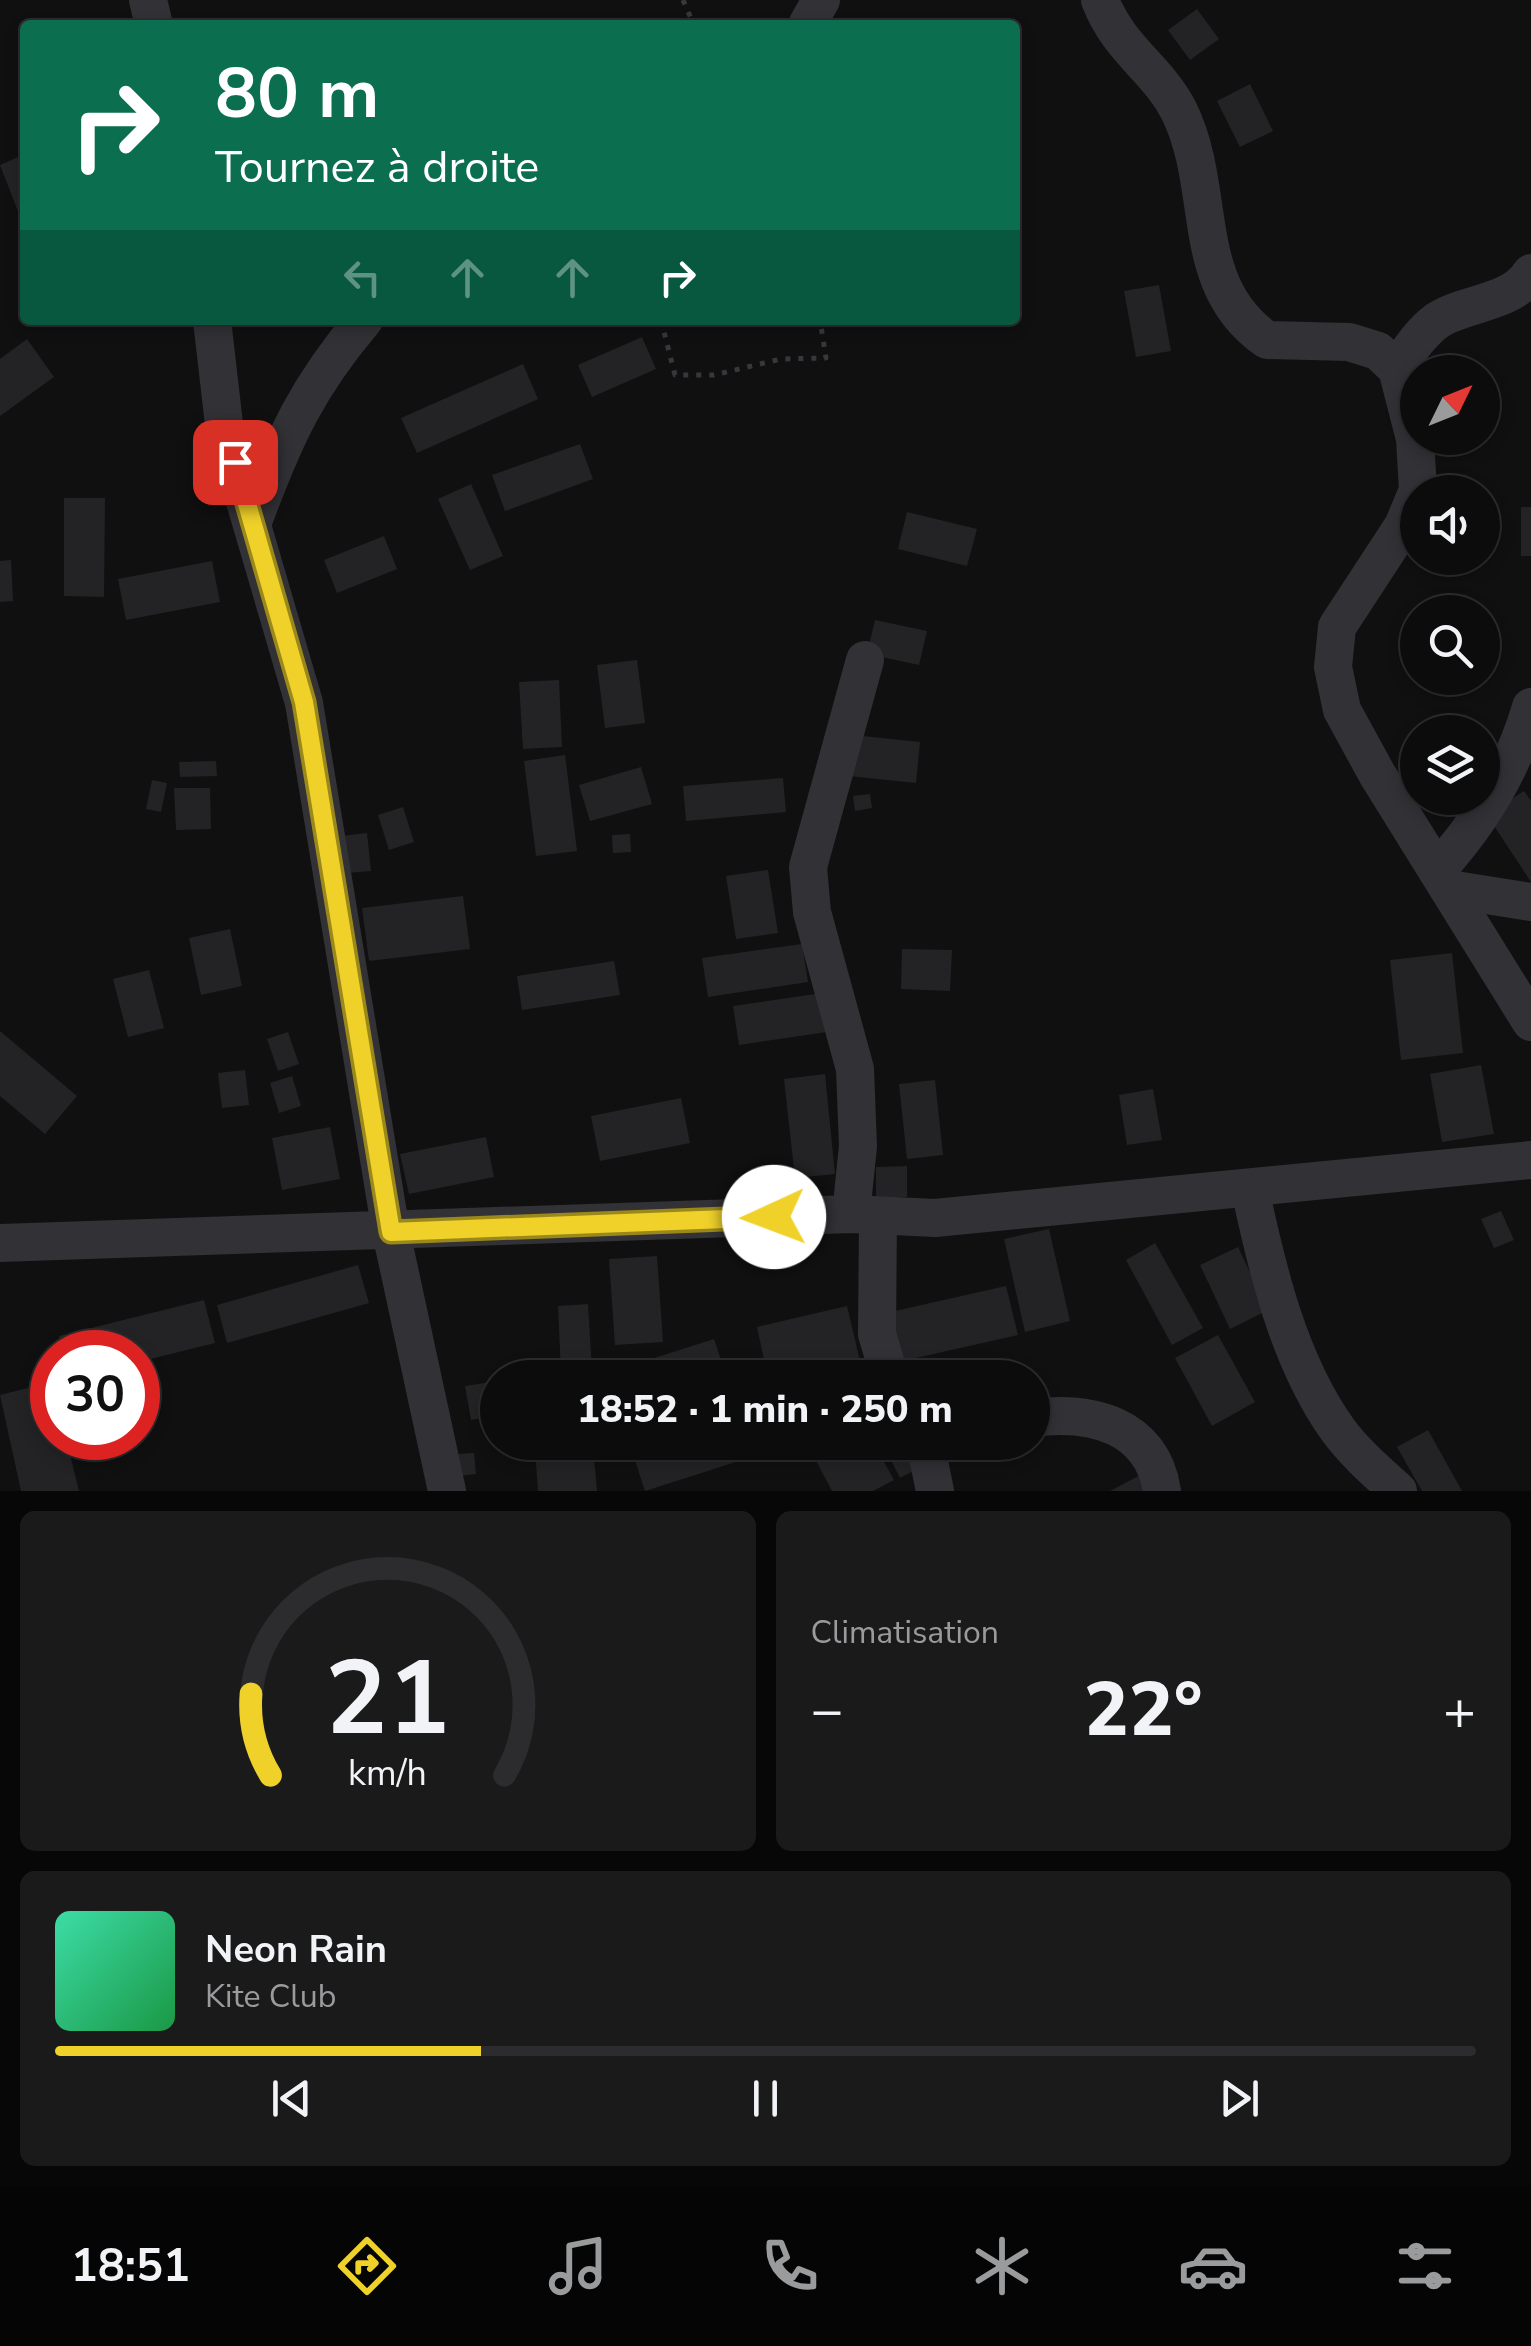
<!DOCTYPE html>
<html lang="fr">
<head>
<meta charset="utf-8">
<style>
	:root { --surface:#0c0c0d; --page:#1a1a1b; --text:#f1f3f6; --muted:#9a9b9d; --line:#2c2c2e; --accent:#efd12a }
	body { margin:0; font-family:"Nunito Sans",sans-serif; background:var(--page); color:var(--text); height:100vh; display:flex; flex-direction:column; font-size:38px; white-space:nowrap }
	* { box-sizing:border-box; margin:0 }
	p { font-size:32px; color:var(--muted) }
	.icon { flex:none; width:55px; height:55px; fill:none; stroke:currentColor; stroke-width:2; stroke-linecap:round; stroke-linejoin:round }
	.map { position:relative; height:1491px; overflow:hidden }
	.drawer { display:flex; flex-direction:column; gap:20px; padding:20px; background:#070707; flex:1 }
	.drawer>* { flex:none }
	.banner { position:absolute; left:20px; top:20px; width:1000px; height:305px; border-radius:10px; box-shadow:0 5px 15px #0003,0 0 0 2px var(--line); background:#0b6e4f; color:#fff; overflow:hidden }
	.needle { width:65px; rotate:47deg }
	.fabs { position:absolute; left:1400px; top:355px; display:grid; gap:20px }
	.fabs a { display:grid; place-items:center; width:100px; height:100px; border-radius:50%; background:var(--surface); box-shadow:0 5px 15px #0003,0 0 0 2px var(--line); font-size:50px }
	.speed { position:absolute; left:30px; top:1330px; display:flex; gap:20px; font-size:50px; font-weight:700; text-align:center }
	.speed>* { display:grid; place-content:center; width:130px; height:130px; border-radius:50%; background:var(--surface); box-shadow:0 5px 15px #0003,0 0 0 2px var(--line); line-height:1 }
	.speed .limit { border:15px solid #d22; background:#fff; color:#111 }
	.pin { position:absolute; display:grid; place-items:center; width:85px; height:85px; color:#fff; margin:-42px; border-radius:20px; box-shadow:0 5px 15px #0006 }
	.me { position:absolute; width:110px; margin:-55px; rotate:268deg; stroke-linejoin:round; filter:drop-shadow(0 0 8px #0008) }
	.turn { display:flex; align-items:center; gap:35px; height:210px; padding:0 30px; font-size:45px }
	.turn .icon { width:130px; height:130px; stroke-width:2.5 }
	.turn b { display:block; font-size:70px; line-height:85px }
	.lanes { display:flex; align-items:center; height:95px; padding:0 30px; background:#0003; justify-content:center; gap:50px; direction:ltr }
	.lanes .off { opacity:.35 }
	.big { font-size:75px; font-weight:800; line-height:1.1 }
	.drawer .tile { flex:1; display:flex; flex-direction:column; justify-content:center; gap:15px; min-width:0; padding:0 35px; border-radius:15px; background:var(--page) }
	.drawer .dial { align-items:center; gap:0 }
	.dial svg { height:260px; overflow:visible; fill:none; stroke:var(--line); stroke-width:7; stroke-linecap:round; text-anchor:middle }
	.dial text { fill:var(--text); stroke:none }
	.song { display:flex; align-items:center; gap:30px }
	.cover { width:120px; height:120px; border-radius:15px; background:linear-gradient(135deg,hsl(160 70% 55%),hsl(140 70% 35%)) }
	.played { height:10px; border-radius:5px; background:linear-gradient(90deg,var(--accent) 30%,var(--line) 30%) }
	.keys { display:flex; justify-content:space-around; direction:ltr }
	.heat { display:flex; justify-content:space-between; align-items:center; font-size:55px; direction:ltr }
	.drawer .tiles { flex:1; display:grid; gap:20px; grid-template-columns:1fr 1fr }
	.tile:last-child { grid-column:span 2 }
	.trip { position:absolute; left:480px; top:1360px; width:570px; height:100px; border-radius:50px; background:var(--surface); box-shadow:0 5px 15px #0003,0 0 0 2px var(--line); font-weight:800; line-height:100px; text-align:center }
	.menu { display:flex; height:160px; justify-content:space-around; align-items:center; background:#050505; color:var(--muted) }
	.menu .icon { width:70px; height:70px }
	.menu .on { color:var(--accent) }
	.menu b { font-size:45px; color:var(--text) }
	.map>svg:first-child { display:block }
	.building { fill:#232325 }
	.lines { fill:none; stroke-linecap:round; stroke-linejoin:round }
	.path { stroke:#37373d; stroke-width:5; stroke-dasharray:5 8; stroke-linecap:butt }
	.minor { stroke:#313136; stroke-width:38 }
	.route-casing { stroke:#9b881b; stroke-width:25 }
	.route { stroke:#efd12a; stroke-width:18 }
</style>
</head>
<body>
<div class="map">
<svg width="1531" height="1491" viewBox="0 0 1531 1491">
	<rect width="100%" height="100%" fill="#101011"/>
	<path class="building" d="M 1197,9 L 1219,39 L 1190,60 L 1168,30 Z
		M 1250,84 L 1273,131 L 1240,147 L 1217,101 Z
		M 25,154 L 25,211 L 19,214 L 0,165 Z
		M 1159,285 L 1171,351 L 1136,357 L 1124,291 Z
		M 642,337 L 656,369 L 592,397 L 578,365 Z
		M 27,339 L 54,377 L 0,416 L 0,359 Z
		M 523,364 L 538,399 L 417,453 L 401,418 Z
		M 580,444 L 593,479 L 505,511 L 492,475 Z
		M 471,484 L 503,556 L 470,570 L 438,499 Z
		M 64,498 L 105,498 L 104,597 L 64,596 Z
		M 1521,507 L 1531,507 L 1531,556 L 1521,556 Z
		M 907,512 L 977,529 L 967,566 L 898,549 Z
		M 384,536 L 397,569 L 337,593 L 324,560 Z
		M 11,560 L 13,601 L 0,602 L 0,561 Z
		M 212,561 L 220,602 L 126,620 L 118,579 Z
		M 875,620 L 927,631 L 919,665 L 867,654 Z
		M 637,660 L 645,723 L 605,728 L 597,665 Z
		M 559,680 L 562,747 L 523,749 L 519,682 Z
		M 853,735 L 920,742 L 916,783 L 849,776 Z
		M 565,755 L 577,851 L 536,856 L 524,761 Z
		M 216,761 L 217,776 L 180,777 L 179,762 Z
		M 641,767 L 652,804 L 590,821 L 579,785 Z
		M 783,778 L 786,812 L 686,821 L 683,786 Z
		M 152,780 L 167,783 L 161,812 L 146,809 Z
		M 174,788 L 210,788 L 211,829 L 176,830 Z
		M 1524,791 L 1531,801 L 1531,882 L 1487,815 Z
		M 870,794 L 872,808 L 855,811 L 853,796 Z
		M 403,807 L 414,842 L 389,850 L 378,815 Z
		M 367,833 L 371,871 L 346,873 L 341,836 Z
		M 630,834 L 631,852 L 613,853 L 612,835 Z
		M 768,870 L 778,933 L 736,939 L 726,876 Z
		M 463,896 L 470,949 L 369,961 L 362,908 Z
		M 230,929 L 242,986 L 201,995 L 189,938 Z
		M 802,944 L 808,982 L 708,997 L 702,958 Z
		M 902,949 L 952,950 L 950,991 L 901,989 Z
		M 1452,953 L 1463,1053 L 1401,1060 L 1390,960 Z
		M 614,961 L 620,995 L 522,1010 L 517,976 Z
		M 149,970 L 164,1028 L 128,1037 L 113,979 Z
		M 822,993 L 827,1032 L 739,1045 L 733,1006 Z
		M 0,1031 L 77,1096 L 45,1134 L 0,1096 Z
		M 288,1032 L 299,1064 L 278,1071 L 267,1039 Z
		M 1481,1065 L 1494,1134 L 1442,1142 L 1430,1074 Z
		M 245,1070 L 249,1105 L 222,1108 L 218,1073 Z
		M 825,1074 L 835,1174 L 795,1178 L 784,1079 Z
		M 292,1076 L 301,1106 L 279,1113 L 270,1083 Z
		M 935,1080 L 943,1155 L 907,1159 L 899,1084 Z
		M 1153,1089 L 1162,1140 L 1127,1145 L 1119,1095 Z
		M 681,1098 L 690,1143 L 600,1161 L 591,1116 Z
		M 330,1127 L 340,1179 L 282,1190 L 272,1138 Z
		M 486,1137 L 494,1177 L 409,1194 L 400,1154 Z
		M 907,1166 L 907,1197 L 876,1197 L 876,1167 Z
		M 1501,1211 L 1514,1240 L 1494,1248 L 1481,1219 Z
		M 1049,1229 L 1070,1321 L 1025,1332 L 1004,1239 Z
		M 1155,1243 L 1203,1328 L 1172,1345 L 1126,1260 Z
		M 1238,1247 L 1268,1310 L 1230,1329 L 1200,1265 Z
		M 657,1256 L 663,1342 L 615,1345 L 609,1259 Z
		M 358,1265 L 369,1303 L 227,1343 L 217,1305 Z
		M 1006,1286 L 1018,1335 L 898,1362 L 886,1313 Z
		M 204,1300 L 215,1343 L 138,1362 L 138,1352 L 63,1352 L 59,1336 Z
		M 588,1304 L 592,1370 L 561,1372 L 558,1306 Z
		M 847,1306 L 860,1361 L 768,1378 L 757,1327 Z
		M 1218,1335 L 1255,1402 L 1212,1426 L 1175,1358 Z
		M 714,1339 L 727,1378 L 608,1378 L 607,1373 Z
		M 997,1361 L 1000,1378 L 932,1378 L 932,1376 Z
		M 498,1381 L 498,1415 L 471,1420 L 465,1386 Z
		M 52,1382 L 52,1438 L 66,1438 L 79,1491 L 21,1491 L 0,1395 Z
		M 1428,1430 L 1462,1491 L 1422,1491 L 1397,1447 Z
		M 629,1442 L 764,1442 L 767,1452 L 645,1491 Z
		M 806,1442 L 873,1442 L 894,1480 L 873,1491 L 832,1491 Z
		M 882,1442 L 908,1442 L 921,1467 L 900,1478 Z
		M 593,1445 L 597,1491 L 538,1491 L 535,1449 Z
		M 474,1453 L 476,1474 L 459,1476 L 457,1454 Z
		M 1144,1473 L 1154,1491 L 1110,1491 Z"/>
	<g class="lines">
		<path class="path" d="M 683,0 L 694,25
			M 661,320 L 675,375 L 714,375 L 781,359 L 826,358 L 820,320"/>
		<path class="minor" d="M 148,0 L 154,25
			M 1100,0 C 1119,50 1158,69 1179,111 C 1218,190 1187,284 1267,340 L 1349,342 L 1378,351 L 1397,369 L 1415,439 L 1418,490 L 1403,526 L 1337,627 L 1333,667 L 1342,710 L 1377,774 L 1531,1022
			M 807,25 L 821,0
			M 212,320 L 225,433 L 304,703 L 391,1232 L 447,1491
			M 1397,369 C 1409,351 1420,333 1438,320 C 1466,302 1512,304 1531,273
			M 254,519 C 284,438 307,387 364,320
			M 1437,870 C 1480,823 1513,769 1531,707
			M 1449,889 L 1531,902
			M 1250,1189 C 1267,1269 1289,1362 1338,1430 C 1354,1452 1377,1472 1398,1491
			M 851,1214 L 858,1146 L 855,1069 L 812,912 L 808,867 L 865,660
			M 878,1217 L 877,1334 L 890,1378
			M 0,1243 L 851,1214 L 935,1218 L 1531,1160
			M 1032,1418 C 1091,1410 1152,1425 1162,1491
			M 925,1442 L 935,1491"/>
	</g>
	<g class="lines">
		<defs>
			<path id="route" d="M 235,462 L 304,702 L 391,1232 L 774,1217"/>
		</defs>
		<use href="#route" class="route-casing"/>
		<use href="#route" class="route"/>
	</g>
</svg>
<div class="fabs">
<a><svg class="needle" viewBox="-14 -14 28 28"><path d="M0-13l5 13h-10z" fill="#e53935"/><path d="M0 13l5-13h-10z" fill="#9a9b9d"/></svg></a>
<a><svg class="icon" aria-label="sound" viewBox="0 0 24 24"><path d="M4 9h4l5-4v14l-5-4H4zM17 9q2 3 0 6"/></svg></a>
<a><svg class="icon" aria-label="search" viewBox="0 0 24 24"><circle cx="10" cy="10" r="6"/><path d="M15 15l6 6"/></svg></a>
<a><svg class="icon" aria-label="layers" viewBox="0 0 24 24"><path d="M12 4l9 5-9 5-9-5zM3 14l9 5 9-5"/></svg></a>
</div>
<div class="speed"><div class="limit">30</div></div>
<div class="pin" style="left:235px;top:462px;background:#d93025"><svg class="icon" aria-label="arrive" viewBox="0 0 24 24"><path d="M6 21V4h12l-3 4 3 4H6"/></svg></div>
<svg class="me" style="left:774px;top:1217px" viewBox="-20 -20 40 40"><circle r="19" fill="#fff"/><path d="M0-13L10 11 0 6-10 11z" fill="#efd12a"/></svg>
<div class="trip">18:52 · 1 min · 250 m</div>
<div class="banner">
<div class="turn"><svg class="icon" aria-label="right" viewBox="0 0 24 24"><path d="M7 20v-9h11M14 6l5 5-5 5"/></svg><div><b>80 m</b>Tournez à droite</div></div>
<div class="lanes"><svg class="icon off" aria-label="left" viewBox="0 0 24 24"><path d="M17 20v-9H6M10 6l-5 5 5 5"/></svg><svg class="icon off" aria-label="ahead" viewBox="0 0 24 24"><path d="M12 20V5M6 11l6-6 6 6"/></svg><svg class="icon off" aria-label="ahead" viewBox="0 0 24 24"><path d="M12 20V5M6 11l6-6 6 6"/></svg><svg class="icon" aria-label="right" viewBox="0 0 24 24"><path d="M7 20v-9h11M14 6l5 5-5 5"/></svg></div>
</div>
</div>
<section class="drawer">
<div class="tiles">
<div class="tile dial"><svg viewBox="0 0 100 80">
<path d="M14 69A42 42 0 1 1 86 69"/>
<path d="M14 69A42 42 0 0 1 8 44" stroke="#efd12a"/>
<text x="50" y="56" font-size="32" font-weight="700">21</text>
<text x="50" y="72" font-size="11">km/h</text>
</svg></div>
<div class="tile"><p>Climatisation</p>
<div class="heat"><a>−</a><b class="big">22°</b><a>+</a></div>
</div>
<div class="tile">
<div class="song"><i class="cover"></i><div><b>Neon Rain</b><p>Kite Club</p></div></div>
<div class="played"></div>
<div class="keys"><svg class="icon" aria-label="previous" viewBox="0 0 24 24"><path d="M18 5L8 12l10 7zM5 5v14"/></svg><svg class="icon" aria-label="pause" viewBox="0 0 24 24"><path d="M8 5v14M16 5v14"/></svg><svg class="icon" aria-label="next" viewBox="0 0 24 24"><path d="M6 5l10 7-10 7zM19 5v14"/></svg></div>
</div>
</div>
</section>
<nav class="menu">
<b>18:51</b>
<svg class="icon on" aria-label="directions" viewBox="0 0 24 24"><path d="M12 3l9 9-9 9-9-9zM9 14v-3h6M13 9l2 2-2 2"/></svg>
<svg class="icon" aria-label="music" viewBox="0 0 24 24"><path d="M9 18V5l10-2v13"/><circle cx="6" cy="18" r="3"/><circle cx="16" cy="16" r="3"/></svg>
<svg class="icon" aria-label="phone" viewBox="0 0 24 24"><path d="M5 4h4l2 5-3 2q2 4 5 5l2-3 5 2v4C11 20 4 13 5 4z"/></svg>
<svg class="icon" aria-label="climate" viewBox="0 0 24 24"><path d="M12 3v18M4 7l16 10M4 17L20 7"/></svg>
<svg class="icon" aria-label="car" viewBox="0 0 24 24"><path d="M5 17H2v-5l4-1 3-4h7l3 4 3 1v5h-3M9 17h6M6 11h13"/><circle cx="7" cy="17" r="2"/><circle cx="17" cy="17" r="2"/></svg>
<svg class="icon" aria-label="filters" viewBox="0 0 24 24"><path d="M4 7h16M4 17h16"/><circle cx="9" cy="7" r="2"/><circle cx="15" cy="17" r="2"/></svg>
</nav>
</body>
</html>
